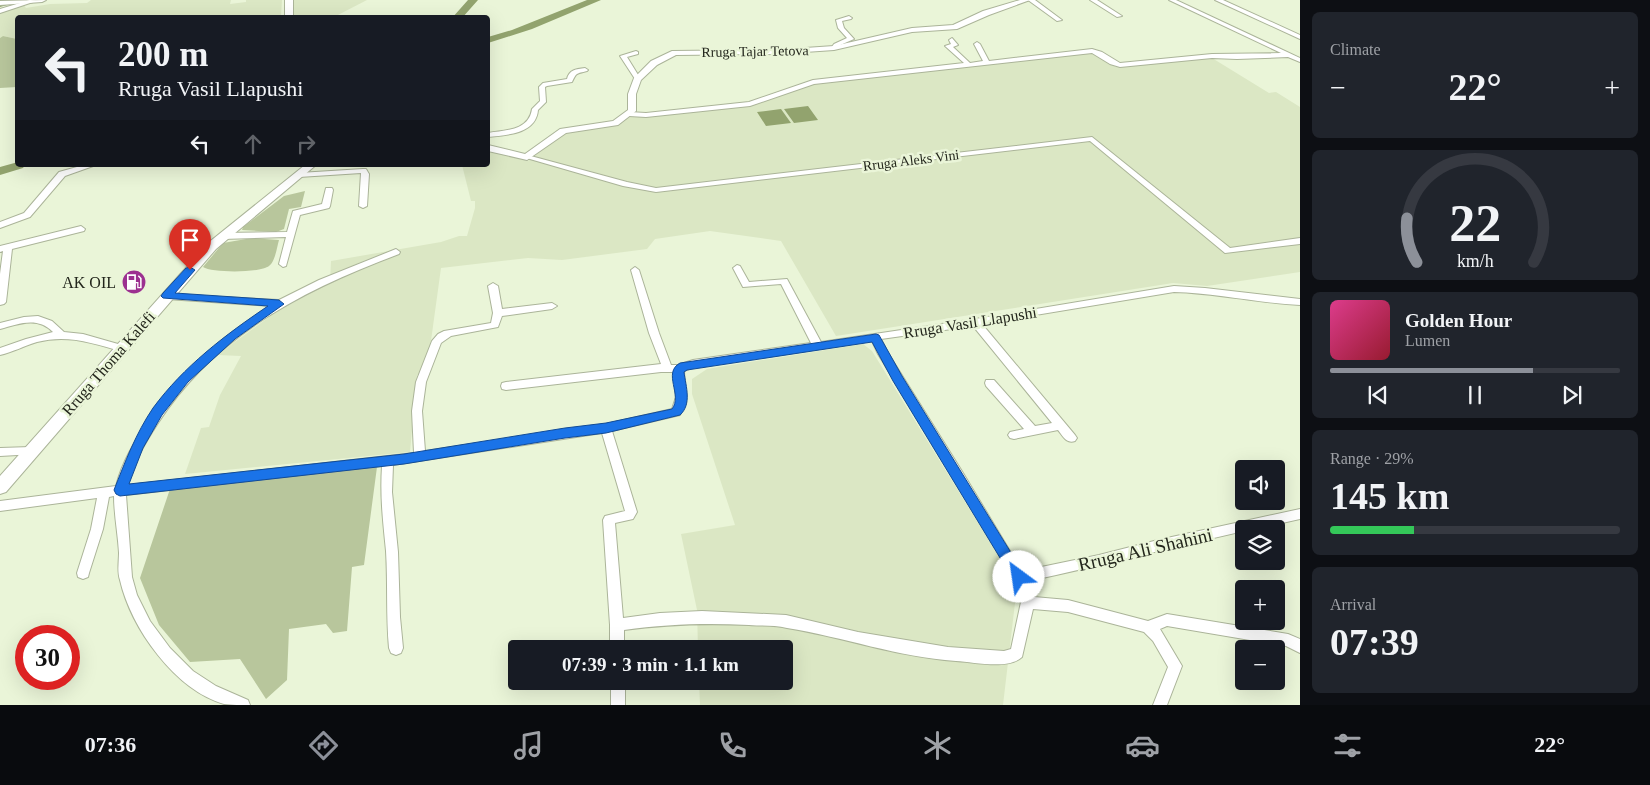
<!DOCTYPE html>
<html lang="en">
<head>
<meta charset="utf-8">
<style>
	:root { --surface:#171b24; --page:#20242c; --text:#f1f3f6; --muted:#9ea1a6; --line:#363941; --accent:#8c9099 }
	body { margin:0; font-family:"Times New Roman",serif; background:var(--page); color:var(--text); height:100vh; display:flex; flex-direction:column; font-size:19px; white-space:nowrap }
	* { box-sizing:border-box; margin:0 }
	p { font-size:16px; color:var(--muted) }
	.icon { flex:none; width:28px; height:28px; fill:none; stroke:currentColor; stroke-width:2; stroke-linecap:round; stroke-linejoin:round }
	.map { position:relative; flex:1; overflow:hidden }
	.drawer { display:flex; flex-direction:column; gap:12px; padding:12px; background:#0d0f14; width:350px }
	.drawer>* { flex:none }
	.guide { position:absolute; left:15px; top:15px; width:475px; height:152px; border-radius:5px; box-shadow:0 5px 20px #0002; background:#171b24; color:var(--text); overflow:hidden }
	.controls { position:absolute; left:1235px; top:460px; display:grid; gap:10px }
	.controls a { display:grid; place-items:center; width:50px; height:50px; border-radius:5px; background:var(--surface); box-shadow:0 5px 20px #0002; font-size:25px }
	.speed { position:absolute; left:15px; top:625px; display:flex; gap:10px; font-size:25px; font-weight:700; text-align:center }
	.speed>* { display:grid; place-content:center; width:65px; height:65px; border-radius:50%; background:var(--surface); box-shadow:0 5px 20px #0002; line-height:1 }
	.speed .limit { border:8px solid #d22; background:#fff; color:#111 }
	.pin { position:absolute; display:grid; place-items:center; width:42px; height:42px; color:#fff; margin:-51px -21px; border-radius:50% 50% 50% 0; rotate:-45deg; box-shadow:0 0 5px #0007 }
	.pin .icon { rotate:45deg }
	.me { position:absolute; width:55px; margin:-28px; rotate:329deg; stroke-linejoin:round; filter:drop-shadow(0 0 4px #0008) }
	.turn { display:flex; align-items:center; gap:18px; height:105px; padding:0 20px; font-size:22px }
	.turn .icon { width:65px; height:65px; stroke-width:2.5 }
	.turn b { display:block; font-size:35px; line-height:42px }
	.lanes { display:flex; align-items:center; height:48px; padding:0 20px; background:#0003; justify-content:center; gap:25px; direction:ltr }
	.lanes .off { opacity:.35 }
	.big { font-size:38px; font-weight:800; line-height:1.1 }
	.drawer .card { flex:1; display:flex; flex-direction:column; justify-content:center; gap:8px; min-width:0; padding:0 18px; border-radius:8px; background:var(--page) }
	.drawer .dial { align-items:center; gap:0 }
	.dial svg { height:130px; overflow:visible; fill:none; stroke:var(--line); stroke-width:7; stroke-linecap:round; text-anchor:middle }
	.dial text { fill:var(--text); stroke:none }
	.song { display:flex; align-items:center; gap:15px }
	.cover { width:60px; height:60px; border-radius:8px; background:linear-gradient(135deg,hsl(330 70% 55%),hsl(350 70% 35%)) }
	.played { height:5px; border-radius:2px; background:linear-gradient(90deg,var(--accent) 70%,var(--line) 70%) }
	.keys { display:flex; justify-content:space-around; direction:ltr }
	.heat { display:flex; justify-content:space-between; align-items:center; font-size:28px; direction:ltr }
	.charge { height:8px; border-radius:4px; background:linear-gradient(90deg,#34c759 29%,var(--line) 0) }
	.trip { position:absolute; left:508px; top:640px; width:285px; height:50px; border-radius:5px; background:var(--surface); box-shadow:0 5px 20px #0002; font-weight:800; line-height:50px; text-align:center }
	.tab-bar { display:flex; height:80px; justify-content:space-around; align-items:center; background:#090b0e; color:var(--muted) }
	.tab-bar .icon { width:35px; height:35px }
	.tab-bar .on { color:var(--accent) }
	.tab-bar b { font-size:22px; color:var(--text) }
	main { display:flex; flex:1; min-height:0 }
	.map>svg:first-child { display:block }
	.built { fill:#dbe7c4 }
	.green { fill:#b8c69c }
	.water { fill:#92a36e }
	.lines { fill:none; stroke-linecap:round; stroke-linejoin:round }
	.canal { fill:#92a36e; fill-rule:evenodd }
	.river { fill:#92a36e; fill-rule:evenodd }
	.minor-casing { stroke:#abb499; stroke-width:2 }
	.tertiary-casing { stroke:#abb499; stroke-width:2 }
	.secondary-casing { stroke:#abb499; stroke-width:2 }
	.minor { fill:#fff; fill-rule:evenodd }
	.tertiary { fill:#fff; fill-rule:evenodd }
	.secondary { fill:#fff; fill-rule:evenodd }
	.route { fill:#1a73e8; stroke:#114b97 }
	.labels { text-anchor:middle; stroke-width:5; stroke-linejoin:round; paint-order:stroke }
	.far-street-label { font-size:14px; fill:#23261c; stroke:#eaf5d8 }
	.poi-label { font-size:16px; fill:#23261c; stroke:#eaf5d8; text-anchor:end }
	.street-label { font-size:16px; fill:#23261c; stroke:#eaf5d8 }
	.near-street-label { font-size:19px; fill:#23261c; stroke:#eaf5d8 }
</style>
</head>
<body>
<main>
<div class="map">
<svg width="1300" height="705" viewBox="0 0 1300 705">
	<rect width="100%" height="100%" fill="#eaf5d8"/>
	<path class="built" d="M 91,0 L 231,0 L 230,4 L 246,2 L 246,0 L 282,0 L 281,17 L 18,18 L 17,39 L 3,36 L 0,38 L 0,12 L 24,5 L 26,8 L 50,4 L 87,3 Z
		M 293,0 L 367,0 L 334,17 L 294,17 L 292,15 Z
		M 1095,53 L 1116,67 L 1212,58 L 1269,93 L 1276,92 L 1300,107 L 1300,272 L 1207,286 L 1173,283 L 836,336 L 781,241 L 710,231 L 655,239 L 647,249 L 562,260 L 528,258 L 441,268 L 430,348 L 421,374 L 417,375 L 410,452 L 185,474 L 201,428 L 209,427 L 220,395 L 241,356 L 217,355 L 276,312 L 330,281 L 331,261 L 441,242 L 459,236 L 467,236 L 475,208 L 475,201 L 471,201 L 462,165 L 488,165 L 488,150 L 528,161 L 565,131 L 614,125 L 628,116 L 749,104 L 807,83 L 889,72 Z
		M 863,344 L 872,351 L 1017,586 L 1003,705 L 700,705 L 699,681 L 784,681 L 784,649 L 698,649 L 697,610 L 681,534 L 735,525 L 692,394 L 692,379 L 707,369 Z"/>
	<path class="green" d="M 3,36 L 17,39 L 17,87 L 0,88 L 0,38 Z
		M 305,191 L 301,207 L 289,209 L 284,229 L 276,232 L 242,230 L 243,227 L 284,196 Z
		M 252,238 L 279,240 C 277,247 275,262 269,266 C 260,273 212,273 203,267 L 223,243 Z
		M 377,467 L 364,565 L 352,567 L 347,631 L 333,633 L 326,624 L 289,629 L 287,680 L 266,699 L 240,659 L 190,662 L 159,625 L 140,578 L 170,489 Z"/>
	<path class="water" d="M 808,106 L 818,120 L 794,123 L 784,109 Z
		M 781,109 L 791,123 L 766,126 L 757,112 Z"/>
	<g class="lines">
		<path class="canal" d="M 14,0 L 24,0 L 0,7 L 0,3 Z"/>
		<path class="river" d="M 468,0 L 478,0 L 462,18 L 452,18 Z
			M 587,0 L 601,0 L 532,29 L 488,43 L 488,37 L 512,30 Z
			M 18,162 L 18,165 L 25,165 L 23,168 L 0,175 L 0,167 Z"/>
		<defs>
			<path id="minor" d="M 30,0 L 36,1 L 0,13 L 0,9 Z
				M 1028,0 L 1035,0 L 1062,20 L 1057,21 Z
				M 1090,0 L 1097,0 L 1122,16 L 1117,17 Z
				M 1169,0 L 1176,0 L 1300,58 L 1300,62 L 1288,57 L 1237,59 L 1212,58 L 1120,67 L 1110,64 L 1092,53 L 814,84 L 750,106 L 646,117 L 629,116 L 626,114 L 629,112 L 646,113 L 749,102 L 813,80 L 964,63 L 945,46 L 951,44 L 949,40 L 952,38 L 958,45 L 953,47 L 970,63 L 983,61 L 974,44 L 977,42 L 980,44 L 989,61 L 1092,49 L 1102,52 L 1120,63 L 1212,54 L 1281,53 Z
				M 1215,0 L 1223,0 L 1300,35 L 1300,39 Z
				M 849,16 L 852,18 L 851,19 L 842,21 L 844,28 L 854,39 L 838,46 L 836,49 L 832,49 L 831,48 L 834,44 L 847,38 L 838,28 L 836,20 Z
				M 636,51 L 638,52 L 638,54 L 627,57 L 640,78 L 637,80 L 635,79 L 620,56 Z
				M 585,68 L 588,70 L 587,71 C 576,74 577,72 572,82 L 547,86 L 545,87 L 546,102 L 538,110 C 536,134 507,135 488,137 L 488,133 C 505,130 529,131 532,109 L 540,101 L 539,87 L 543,83 L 567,79 C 569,70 576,69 585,68 Z
				M 1092,137 L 1230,248 L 1300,238 L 1300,244 L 1225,253 L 1090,141 L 656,192 L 623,186 L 523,157 L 527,155 L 627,182 L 656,188 Z
				M 84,165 L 96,165 L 65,176 L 30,217 L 0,228 L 0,222 L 24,213 L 59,172 Z
				M 363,169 L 366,169 L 369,174 L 367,206 L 363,208 L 359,206 L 361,173 L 299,177 L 295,175 L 299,173 Z
				M 326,188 L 332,188 L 333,190 L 330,206 L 329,208 L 300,215 L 286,266 L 283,267 L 279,264 L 286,237 L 222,239 L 218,236 L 222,233 L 287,232 L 293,211 L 322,204 Z
				M 81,226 L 85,229 L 84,231 L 12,249 L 6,302 L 4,304 L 0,305 L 0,274 L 3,251 L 0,252 L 0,246 Z
				M 396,249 L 400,252 L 399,254 C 303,290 215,335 158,423 C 145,443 134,462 128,485 L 414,453 L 412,411 L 416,382 L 432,341 L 438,334 L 444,331 L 491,323 L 493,313 L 488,286 L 493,283 L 498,286 L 502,309 L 552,303 L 557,306 L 552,309 L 502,316 L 498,327 L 451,336 L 441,343 L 426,382 L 422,411 L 425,451 L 606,424 L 672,409 L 676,397 L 674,372 L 661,372 L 506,390 L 502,389 L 501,386 L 502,383 L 506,382 L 661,364 L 649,333 L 631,270 L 635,267 L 639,270 L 659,333 L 671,365 L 678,365 L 693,360 L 811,343 L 781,284 L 743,287 L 733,268 L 737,265 L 740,266 L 749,282 L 787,279 L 821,342 L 975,319 L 1174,286 L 1205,288 L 1300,299 L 1300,305 C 1258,303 1216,293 1174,292 L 982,324 L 1075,435 L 1077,438 L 1075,441 C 1066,444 1063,436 1058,430 L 1014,439 L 1010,438 L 1008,435 L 1010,432 L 1024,429 L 986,386 L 985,383 L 986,380 L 994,380 L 1035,426 L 1052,423 L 973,326 L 881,339 L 888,353 L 963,473 L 1022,571 L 1099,555 L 1158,540 L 1300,509 L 1300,519 L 1256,529 L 1244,529 L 1244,531 C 1172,547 1100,566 1028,581 L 1034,591 L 1034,597 L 1068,600 L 1148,621 L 1167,614 L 1288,634 L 1300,639 L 1300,653 L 1286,646 L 1167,626 L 1160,629 L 1182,666 L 1167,705 L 1153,705 L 1168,667 L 1153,641 L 1144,632 L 1068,612 L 1033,609 L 1022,657 C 1008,670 974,662 956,661 C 898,657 843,637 787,628 C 775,625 762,626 749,625 C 706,623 667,624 624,630 L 624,649 L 610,649 L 610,625 L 603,520 L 605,516 L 625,511 L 602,433 L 393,465 L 392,492 L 398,552 L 400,617 L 403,648 L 401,653 L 396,655 L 391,653 L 389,648 C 386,616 388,583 386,551 C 383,521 380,496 382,466 L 126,495 L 132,577 L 137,595 L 150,621 L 170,648 L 193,671 L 216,686 L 248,700 L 250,705 C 242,705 231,705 224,704 C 175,690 131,628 120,580 C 117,571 119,562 119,553 C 118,534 114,515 114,496 L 109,497 L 103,529 L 89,573 L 88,577 L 83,579 L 78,577 L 77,573 L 91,529 L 97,498 L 0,511 L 0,501 L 116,486 C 122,462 135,441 148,421 C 180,372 221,336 271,306 L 167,299 L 164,298 L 162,296 L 164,294 L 279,300 L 319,280 ZM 872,341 L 878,354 L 955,479 L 1021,592 L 1021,602 L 1011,649 L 1004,651 L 948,647 L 858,632 L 786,615 L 702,611 L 660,613 L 623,618 L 615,523 L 633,519 L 637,512 L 612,431 L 680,415 L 686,403 L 684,371 L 694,367 Z
				M 38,316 L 52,321 L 64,332 L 83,334 L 125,346 L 126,348 L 121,351 C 92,343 67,334 37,342 C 24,346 13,352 0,355 L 0,348 L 26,339 L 53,332 C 37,316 19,324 0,329 L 0,323 L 24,317 Z
				M 31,447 L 35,448 L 37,451 L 35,454 L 0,456 L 0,448 Z
				M 611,681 L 625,681 L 625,705 L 611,705 Z"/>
			<path id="tertiary" d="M 1020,0 L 1030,0 L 989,15 L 957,29 L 912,32 L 834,50 L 776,54 L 676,55 L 657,65 L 641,80 L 636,94 L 636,111 L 618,125 L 566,133 L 527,160 L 488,151 L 488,145 L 525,154 L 560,129 L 613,121 L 628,110 L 628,94 L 634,78 L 651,61 L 672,51 L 776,50 L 834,46 L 912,28 L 953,25 L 983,11 Z"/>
			<path id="secondary" d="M 46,0 L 42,2 L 0,5 L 0,1 Z
				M 285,0 L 293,0 L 293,18 L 285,18 Z
				M 305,165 L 316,165 L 216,249 L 6,492 L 0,494 L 0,476 L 208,243 Z"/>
		</defs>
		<use href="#minor" class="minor-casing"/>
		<use href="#tertiary" class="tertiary-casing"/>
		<use href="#secondary" class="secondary-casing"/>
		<use href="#minor" class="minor"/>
		<use href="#tertiary" class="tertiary"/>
		<use href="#secondary" class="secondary"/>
	</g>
	<path class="route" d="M 190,267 L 195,270 L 175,293 L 279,300 L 284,304 L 235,339 L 188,382 L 162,415 L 143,448 L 129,484 L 404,454 L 565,428 L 606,423 L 672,409 C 683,395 662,373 680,363 L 876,334 L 879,335 L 902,376 L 1026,577 L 1024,581 L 1019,583 L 1014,581 L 893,381 L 872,342 L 687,370 L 684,372 C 686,387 692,404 680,415 L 606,433 L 565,438 L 404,464 L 120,496 L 116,494 L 114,490 C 125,462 136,433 153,408 C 184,366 225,335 268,306 L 163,298 L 161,296 L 163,293 L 186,268 Z"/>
	<defs>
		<symbol id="fuel-disc" viewBox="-11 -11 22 22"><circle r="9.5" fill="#9c3090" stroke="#eaf5d8"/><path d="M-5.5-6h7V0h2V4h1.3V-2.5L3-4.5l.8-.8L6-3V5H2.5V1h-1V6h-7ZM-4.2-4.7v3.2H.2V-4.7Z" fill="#fff"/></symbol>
	</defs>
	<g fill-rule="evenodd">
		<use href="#fuel-disc" x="120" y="268" width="28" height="28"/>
	</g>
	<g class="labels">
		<g class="far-street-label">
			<text transform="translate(755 51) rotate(-1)" y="5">Rruga Tajar Tetova</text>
			<text transform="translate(911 160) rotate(-7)" y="5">Rruga Aleks Vini</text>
		</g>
		<g class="poi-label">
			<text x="116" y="288">AK OIL</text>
		</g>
		<g class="street-label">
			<text transform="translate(970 322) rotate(-9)" y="6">Rruga Vasil Llapushi</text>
			<text transform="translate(108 363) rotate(-49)" y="6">Rruga Thoma Kalefi</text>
		</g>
		<g class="near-street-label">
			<text transform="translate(1145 549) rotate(-13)" y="7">Rruga Ali Shahini</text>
		</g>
	</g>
</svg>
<div class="controls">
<a><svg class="icon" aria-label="sound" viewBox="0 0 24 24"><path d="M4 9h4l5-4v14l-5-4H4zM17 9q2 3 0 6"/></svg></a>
<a><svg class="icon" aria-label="layers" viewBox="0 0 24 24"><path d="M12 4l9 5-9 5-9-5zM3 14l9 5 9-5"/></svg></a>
<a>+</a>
<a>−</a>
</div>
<div class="speed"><div class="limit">30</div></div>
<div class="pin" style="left:190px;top:270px;background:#d93025"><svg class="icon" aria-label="arrive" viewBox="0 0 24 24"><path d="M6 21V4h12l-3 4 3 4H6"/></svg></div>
<svg class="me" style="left:1019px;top:577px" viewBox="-20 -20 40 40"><circle r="19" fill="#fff"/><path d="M0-13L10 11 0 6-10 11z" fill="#1a73e8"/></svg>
<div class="trip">07:39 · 3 min · 1.1 km</div>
<div class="guide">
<div class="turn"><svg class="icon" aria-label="left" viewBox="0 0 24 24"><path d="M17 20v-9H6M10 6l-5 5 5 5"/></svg><div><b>200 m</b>Rruga Vasil Llapushi</div></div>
<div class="lanes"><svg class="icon" aria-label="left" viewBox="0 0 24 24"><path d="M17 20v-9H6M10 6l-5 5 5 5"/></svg><svg class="icon off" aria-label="ahead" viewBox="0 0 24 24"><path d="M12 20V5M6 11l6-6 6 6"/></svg><svg class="icon off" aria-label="right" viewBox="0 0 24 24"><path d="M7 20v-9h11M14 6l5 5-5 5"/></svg></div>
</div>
</div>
<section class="drawer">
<div class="card"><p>Climate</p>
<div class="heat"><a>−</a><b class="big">22°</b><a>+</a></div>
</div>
<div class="card dial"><svg viewBox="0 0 100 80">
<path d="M14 69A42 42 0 1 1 86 69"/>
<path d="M14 69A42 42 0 0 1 8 42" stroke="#8c9099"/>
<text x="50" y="56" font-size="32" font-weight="700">22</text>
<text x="50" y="72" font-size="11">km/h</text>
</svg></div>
<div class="card">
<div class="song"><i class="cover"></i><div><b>Golden Hour</b><p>Lumen</p></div></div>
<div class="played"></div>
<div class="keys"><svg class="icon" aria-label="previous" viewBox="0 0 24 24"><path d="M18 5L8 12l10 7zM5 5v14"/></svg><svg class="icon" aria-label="pause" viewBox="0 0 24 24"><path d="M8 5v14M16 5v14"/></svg><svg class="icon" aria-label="next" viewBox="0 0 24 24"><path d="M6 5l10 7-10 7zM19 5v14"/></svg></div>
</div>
<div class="card"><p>Range · 29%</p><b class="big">145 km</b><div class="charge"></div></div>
<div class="card"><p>Arrival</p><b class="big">07:39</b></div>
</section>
</main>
<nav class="tab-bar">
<b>07:36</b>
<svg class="icon on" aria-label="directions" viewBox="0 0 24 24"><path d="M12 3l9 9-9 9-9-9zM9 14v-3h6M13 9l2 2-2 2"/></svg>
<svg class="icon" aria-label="music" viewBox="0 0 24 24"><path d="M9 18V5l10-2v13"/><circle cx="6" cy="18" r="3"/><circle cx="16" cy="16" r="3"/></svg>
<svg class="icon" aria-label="phone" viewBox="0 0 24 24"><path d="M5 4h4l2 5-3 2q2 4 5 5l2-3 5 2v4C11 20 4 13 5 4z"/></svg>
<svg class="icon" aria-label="climate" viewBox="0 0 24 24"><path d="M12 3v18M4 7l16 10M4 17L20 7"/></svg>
<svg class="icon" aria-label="car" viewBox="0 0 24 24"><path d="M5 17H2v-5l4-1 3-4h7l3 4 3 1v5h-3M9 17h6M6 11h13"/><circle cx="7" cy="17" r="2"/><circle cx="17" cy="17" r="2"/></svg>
<svg class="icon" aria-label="filters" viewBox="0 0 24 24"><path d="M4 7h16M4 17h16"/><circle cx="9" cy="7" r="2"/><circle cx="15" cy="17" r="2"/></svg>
<b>22°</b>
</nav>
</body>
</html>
